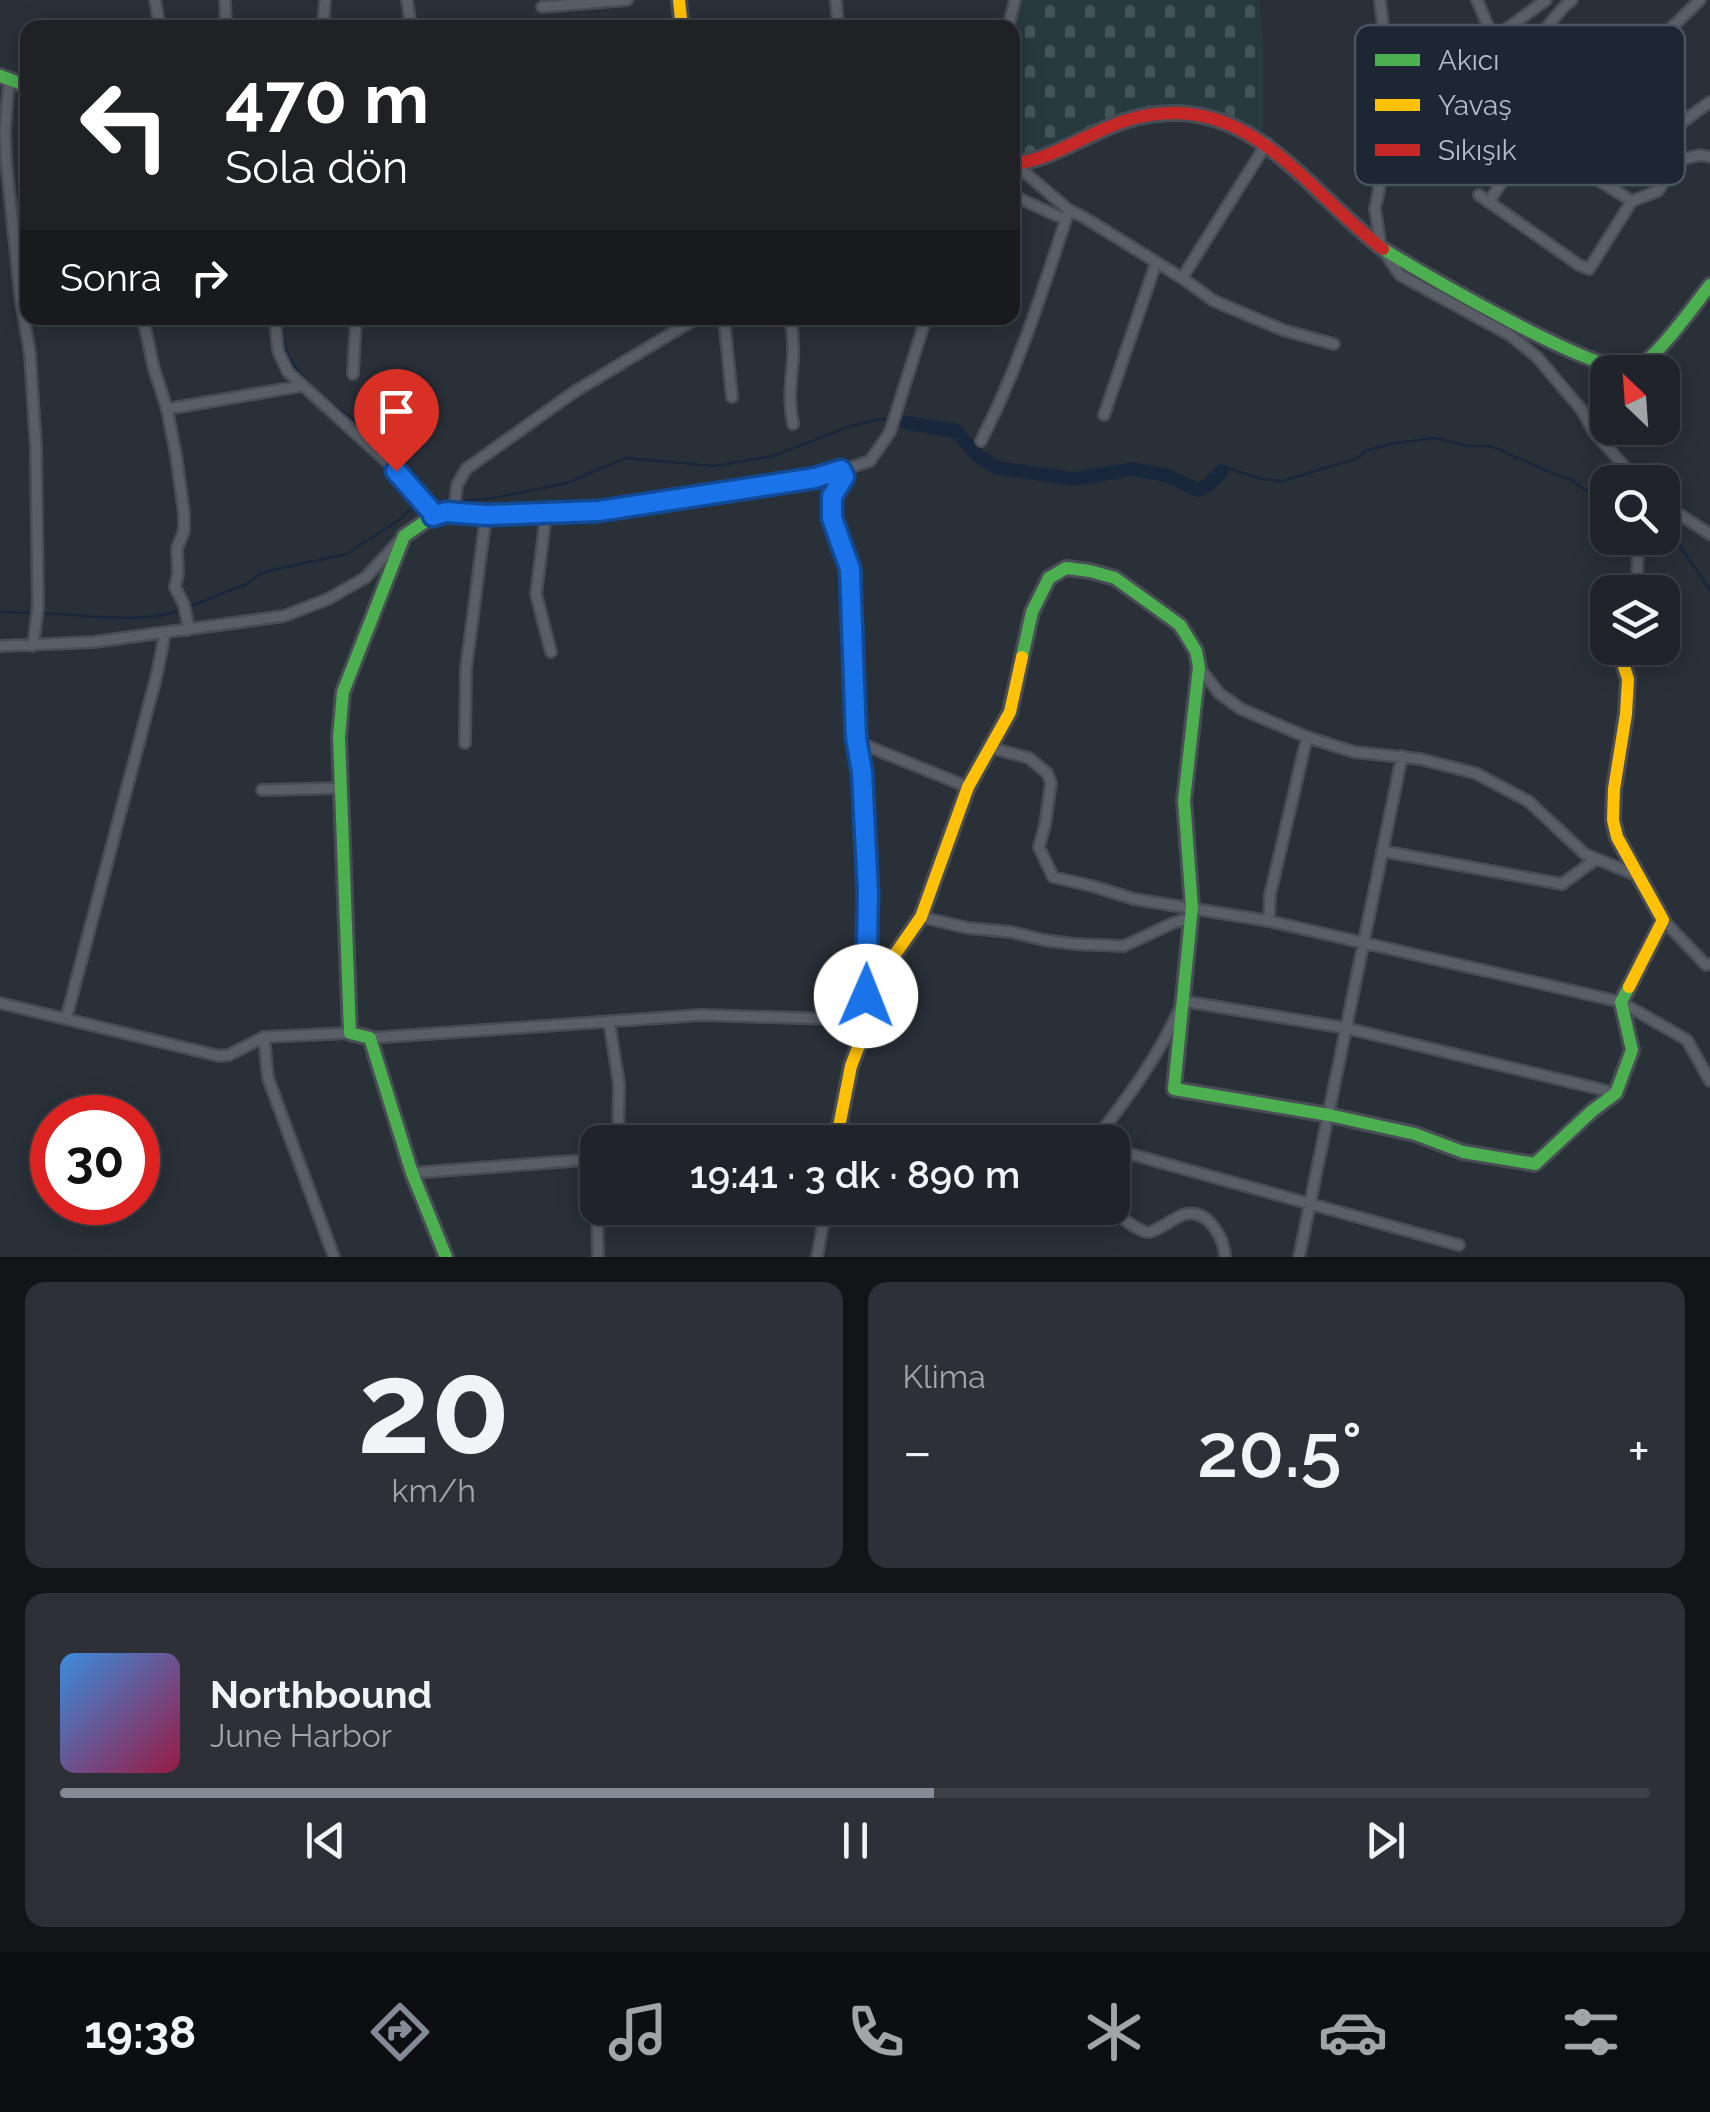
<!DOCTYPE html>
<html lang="tr">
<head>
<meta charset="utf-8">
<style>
	:root { --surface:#20242a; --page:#2d3036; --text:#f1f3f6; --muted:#a2a4a8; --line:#3d4147; --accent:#848b96 }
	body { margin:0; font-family:Raleway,sans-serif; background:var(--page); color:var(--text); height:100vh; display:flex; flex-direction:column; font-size:38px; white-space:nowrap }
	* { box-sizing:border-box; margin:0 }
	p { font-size:32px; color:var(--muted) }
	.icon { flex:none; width:55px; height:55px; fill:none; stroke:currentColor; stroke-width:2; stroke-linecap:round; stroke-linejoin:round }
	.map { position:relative; height:1257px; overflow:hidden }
	.side { display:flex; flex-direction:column; gap:25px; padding:25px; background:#121417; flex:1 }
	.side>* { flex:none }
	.guide { position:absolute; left:20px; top:20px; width:1000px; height:305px; border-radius:20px; box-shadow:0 5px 25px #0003,0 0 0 2px var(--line); background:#202124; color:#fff; overflow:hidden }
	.needle { width:65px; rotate:335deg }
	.buttons { position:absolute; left:1590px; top:355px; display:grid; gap:20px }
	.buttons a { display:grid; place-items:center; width:90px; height:90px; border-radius:20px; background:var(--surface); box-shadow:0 5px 25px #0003,0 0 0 2px var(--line); font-size:50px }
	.speed { position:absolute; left:30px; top:1095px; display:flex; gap:20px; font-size:50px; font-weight:700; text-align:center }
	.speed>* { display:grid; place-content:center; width:130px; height:130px; border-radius:50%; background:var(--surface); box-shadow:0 5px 25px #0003,0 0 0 2px var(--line); line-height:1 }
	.speed .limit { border:15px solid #d22; background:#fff; color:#111 }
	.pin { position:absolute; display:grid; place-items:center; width:85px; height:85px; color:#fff; margin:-102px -42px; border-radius:50% 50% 50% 0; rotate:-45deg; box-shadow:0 0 10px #0007 }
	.pin .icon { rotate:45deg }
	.me { position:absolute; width:110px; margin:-55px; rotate:1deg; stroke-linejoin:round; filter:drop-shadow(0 0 8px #0008) }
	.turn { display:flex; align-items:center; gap:35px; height:210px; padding:0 40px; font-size:45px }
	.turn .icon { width:130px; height:130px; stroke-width:2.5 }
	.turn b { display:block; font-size:70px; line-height:85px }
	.then { display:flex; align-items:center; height:95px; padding:0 40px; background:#0003; gap:20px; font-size:38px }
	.big { font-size:75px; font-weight:600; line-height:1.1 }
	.side .widget { flex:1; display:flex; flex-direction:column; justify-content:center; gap:15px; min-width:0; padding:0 35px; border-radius:20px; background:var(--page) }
	.side .dial { align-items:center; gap:0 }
	.dial b { font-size:130px; line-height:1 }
	.song { display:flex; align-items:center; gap:30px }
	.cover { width:120px; height:120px; border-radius:15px; background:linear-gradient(135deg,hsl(210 70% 55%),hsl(340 70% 35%)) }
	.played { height:10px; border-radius:5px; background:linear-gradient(90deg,var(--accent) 55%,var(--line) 55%) }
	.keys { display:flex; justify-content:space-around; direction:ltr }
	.heat { display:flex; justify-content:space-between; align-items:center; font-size:55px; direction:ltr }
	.side .tiles { flex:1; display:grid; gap:25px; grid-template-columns:1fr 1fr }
	.widget:last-child { grid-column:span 2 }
	.trip { position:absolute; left:580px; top:1125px; width:550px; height:100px; border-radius:20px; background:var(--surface); box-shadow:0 5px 25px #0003,0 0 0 2px var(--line); font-weight:600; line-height:100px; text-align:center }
	.tabs { display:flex; height:160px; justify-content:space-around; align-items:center; background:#0d0e11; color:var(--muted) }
	.tabs .icon { width:70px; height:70px }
	.tabs .selected { color:var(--accent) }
	.tabs b { font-size:45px; color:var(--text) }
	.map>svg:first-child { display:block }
	.cemetery { fill:url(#cemetery-stones) }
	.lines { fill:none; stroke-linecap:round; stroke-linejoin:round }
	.stream { stroke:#19273c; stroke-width:2.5 }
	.river { stroke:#19273c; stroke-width:14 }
	.street-casing { stroke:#484c55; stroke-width:14 }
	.fast-casing { stroke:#484c55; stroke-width:18 }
	.slow-casing { stroke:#484c55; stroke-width:18 }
	.jam-casing { stroke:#484c55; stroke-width:18 }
	.street { stroke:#5a5e66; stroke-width:9 }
	.fast { stroke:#4caf50; stroke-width:12 }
	.slow { stroke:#ffc107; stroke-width:12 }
	.jam { stroke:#c62828; stroke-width:12 }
	.route-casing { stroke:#114b97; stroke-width:25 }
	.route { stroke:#1a73e8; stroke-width:18 }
	.key { fill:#1d2633; stroke:#4a5360; stroke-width:2.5 }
	.key-label { font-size:28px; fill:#b4bcc9 }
</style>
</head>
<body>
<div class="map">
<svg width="1710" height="1257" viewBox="0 0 1710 1257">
	<defs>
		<pattern id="cemetery-stones" width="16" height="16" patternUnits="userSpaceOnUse" patternTransform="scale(2.5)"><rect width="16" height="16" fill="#273a3e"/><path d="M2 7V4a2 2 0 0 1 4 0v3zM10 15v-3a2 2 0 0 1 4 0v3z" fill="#445559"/></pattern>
	</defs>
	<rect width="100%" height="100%" fill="#2a3038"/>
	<path class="cemetery" d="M 1022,0 L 1259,0 L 1263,44 L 1263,134 L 1217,116 L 1163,108 L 1019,163 L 1013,160 L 1013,36 Z"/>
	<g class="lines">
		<path class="stream" d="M 328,13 L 330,0
			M 282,318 C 283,330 283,345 288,355 C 295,370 306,380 318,391 C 355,426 412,456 434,503
			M 1222,471 L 1228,468 L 1262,479 L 1282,481 L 1356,459 L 1367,450 L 1395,443 L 1435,438 L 1468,446 L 1488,446 L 1498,449 L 1554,474 L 1570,479 L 1608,506
			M 458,502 L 499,497 L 566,483 L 626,458 L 714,466 L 773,456 L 851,426 L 880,419 L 890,420
			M 433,505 L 450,503
			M 1662,534 L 1679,545 L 1710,590
			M 188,607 L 244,585 L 264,572 L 346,554 L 396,522 L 414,507 L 420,506
			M 0,612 L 32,613
			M 40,613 C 81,614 144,625 181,610"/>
		<path class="river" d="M 907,423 L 956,431 L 978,456 L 998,468 L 1074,479 L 1133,469 L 1166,475 L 1198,490 L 1208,485 L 1222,471"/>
		<defs>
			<path id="street" d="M 155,0 L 160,28
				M 225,0 L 226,28
				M 407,0 L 411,28
				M 836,0 L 838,28
				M 1380,0 L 1394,115 L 1380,161 L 1379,190 L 1375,209 L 1381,247 L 1400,275 L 1510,335 L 1537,357 L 1581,409 L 1594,432 L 1638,482
				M 1477,0 L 1499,52 L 1503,57 L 1510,60 C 1538,52 1549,16 1572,0
				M 1700,0 L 1603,94 L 1651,139 L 1656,141 L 1710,102
				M 542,7 L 627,0
				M 323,28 L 325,0
				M 1008,28 L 1015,0
				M 1493,35 L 1501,33 L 1546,0
				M 9,81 L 5,130 L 6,159 L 20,295 L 30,354 L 36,448 L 38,607 L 33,646
				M 1675,161 L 1700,155 L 1710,157
				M 1016,165 L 1069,210 L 1085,218 L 1182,278 L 1214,301 L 1283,330 L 1334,344
				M 1012,195 L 1066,220
				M 1479,195 L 1579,265 L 1589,269 L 1632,201 L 1658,191 L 1675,161 L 1656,141
				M 1489,202 L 1527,142 L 1535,141 L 1632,201
				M 1182,278 L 1267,143
				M 143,318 L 154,369 L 167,409 L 301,386
				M 275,318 L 278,351 L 288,372 L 397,471 L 432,512 L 433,516
				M 724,318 L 732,397
				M 791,318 C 792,331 794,345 793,359 C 791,382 788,401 793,424
				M 353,374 L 356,318
				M 167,409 L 176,455 L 184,513 L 184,531 L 177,548 L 178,574 L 175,587 L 184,605 L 188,624 L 187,630
				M 1104,415 L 1156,263
				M 981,441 C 1019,367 1043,289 1069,210
				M 841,470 L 844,477 L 832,495 L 831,518 L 851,569 L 856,738 L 862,771 L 868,893 L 866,993
				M 1662,503 L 1710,534
				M 446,511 L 486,515 L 599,511 L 815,479 L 870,461 L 890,432 L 926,318
				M 454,512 L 457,485 L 466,469 L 574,392 L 697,318
				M 546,514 L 536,594 L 551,652
				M 1637,592 L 1638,538
				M 0,646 L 94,642 L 284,616 L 328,599 L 365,578 L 400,540
				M 1199,667 L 1219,693 L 1241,709 L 1307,737 L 1354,752 L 1420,759 L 1475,773 L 1528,801 L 1585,854 L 1638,876
				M 857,742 L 968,787
				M 465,743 L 466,669 L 486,515
				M 991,748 L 1029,758 L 1047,773 L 1051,783 L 1045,825 L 1039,847 L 1053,877 L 1092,886 L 1134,899 L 1269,921 L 1621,1002 L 1687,1040 L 1710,1081
				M 262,790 L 341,788
				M 1382,851 L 1562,884 L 1595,860
				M 921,917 L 968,928 L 1011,932 L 1044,940 L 1074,944 L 1124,946 L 1173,923 L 1191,918
				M 1663,920 L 1706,965 L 1710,964
				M 1269,921 L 1270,895 L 1307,737
				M 0,1003 L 219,1056 L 229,1055 L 264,1037 L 350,1033
				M 66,1019 L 157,674 L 165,633
				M 609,1021 L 619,1084 L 618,1142
				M 264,1037 L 268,1078 L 334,1257
				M 370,1038 L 701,1015 L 864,1020
				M 1093,1142 C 1128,1098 1161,1053 1183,1001 L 1346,1028 L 1616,1093
				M 1112,1149 L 1459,1245
				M 596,1159 L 598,1257
				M 412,1173 L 598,1159
				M 1108,1208 C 1116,1213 1140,1234 1150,1232 C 1162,1229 1173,1217 1186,1214 C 1209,1210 1224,1238 1225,1257
				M 817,1257 L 826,1208
				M 1299,1257 L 1402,756"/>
			<path id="fast" d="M 0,76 L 28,86
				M 1383,249 C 1422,273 1594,374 1632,369 C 1652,366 1696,303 1710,285
				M 446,511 L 433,516 L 404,536 L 343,692 L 339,737 L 350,1033 L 370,1038 L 412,1173 L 446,1257
				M 1022,657 L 1032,612 L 1049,578 L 1066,568 L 1090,571 L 1115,578 L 1180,625 L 1196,651 L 1199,667 L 1184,800 L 1192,907 L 1174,1089 L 1329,1115 L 1415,1134 L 1463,1152 L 1535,1164 L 1592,1111 L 1616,1093 L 1632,1050 L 1621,1002 L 1629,987"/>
			<path id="slow" d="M 679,0 L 682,28
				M 1618,648 L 1628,679 L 1626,714 L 1614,789 L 1613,820 L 1617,837 L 1663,920 L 1629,987
				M 836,1142 L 851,1066 L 864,1032 L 866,996 L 921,917 L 968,787 L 1010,712 L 1022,657"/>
			<path id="jam" d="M 1012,164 C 1051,161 1090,131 1128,120 C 1246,85 1303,188 1383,249"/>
		</defs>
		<use href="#street" class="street-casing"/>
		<use href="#fast" class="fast-casing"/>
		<use href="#slow" class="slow-casing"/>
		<use href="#jam" class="jam-casing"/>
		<use href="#street" class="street"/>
		<use href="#fast" class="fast"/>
		<use href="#slow" class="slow"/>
		<use href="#jam" class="jam"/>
	</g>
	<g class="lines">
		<defs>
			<path id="route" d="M 396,471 L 432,512 L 433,516 L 446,512 L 486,515 L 599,511 L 815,478 L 841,470 L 844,477 L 832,496 L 832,518 L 850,569 L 856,738 L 862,772 L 868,893 L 866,996"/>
		</defs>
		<use href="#route" class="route-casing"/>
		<use href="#route" class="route"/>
	</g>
	<rect x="1355" y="25" width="330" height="160" rx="15" class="key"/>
	<rect x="1375" y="54" width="45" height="12" fill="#4caf50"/>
	<rect x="1375" y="99" width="45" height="12" fill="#ffc107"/>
	<rect x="1375" y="144" width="45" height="12" fill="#c62828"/>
	<g class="key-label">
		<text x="1438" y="70">Akıcı</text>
		<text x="1438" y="115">Yavaş</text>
		<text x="1438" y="160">Sıkışık</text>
	</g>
</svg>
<div class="buttons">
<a><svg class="needle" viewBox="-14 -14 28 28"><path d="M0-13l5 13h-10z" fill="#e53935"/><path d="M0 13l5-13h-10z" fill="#a2a4a8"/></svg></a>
<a><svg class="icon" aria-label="search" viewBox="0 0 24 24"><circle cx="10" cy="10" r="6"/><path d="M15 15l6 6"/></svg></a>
<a><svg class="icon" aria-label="layers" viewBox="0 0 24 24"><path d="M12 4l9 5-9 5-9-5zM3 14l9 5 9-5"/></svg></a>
</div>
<div class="speed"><div class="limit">30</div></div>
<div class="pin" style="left:396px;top:471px;background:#d93025"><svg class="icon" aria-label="arrive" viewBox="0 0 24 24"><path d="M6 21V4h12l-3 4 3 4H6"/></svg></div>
<svg class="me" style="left:866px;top:996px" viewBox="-20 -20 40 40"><circle r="19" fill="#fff"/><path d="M0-13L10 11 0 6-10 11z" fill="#1a73e8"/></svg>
<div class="trip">19:41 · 3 dk · 890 m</div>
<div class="guide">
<div class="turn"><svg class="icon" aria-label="left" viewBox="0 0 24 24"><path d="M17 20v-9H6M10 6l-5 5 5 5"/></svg><div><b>470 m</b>Sola dön</div></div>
<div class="then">Sonra<svg class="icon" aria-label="right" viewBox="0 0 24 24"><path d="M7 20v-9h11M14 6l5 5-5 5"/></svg></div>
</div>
</div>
<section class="side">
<div class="tiles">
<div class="widget dial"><b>20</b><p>km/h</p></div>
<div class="widget"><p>Klima</p>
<div class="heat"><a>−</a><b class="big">20.5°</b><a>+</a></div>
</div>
<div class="widget">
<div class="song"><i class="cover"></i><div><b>Northbound</b><p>June Harbor</p></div></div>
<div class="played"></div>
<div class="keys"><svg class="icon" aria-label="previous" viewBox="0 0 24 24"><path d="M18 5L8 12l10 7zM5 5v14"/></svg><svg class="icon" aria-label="pause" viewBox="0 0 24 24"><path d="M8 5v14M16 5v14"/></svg><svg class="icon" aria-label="next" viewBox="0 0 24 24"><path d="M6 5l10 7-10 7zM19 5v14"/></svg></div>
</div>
</div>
</section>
<nav class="tabs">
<b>19:38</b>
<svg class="icon selected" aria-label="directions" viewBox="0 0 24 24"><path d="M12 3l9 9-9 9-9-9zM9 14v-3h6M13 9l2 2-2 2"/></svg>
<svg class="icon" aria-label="music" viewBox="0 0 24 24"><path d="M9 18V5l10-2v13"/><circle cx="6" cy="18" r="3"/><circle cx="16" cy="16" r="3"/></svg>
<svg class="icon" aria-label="phone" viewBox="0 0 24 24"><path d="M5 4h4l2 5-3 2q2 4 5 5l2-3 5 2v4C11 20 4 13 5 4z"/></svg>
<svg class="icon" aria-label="climate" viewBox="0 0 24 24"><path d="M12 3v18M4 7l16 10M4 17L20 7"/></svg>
<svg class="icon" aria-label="car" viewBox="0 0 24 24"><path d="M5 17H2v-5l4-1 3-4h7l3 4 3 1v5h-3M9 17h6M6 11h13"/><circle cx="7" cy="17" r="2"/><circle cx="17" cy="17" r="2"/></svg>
<svg class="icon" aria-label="filters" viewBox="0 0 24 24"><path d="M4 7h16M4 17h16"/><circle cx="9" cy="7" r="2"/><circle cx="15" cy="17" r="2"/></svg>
</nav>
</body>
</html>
